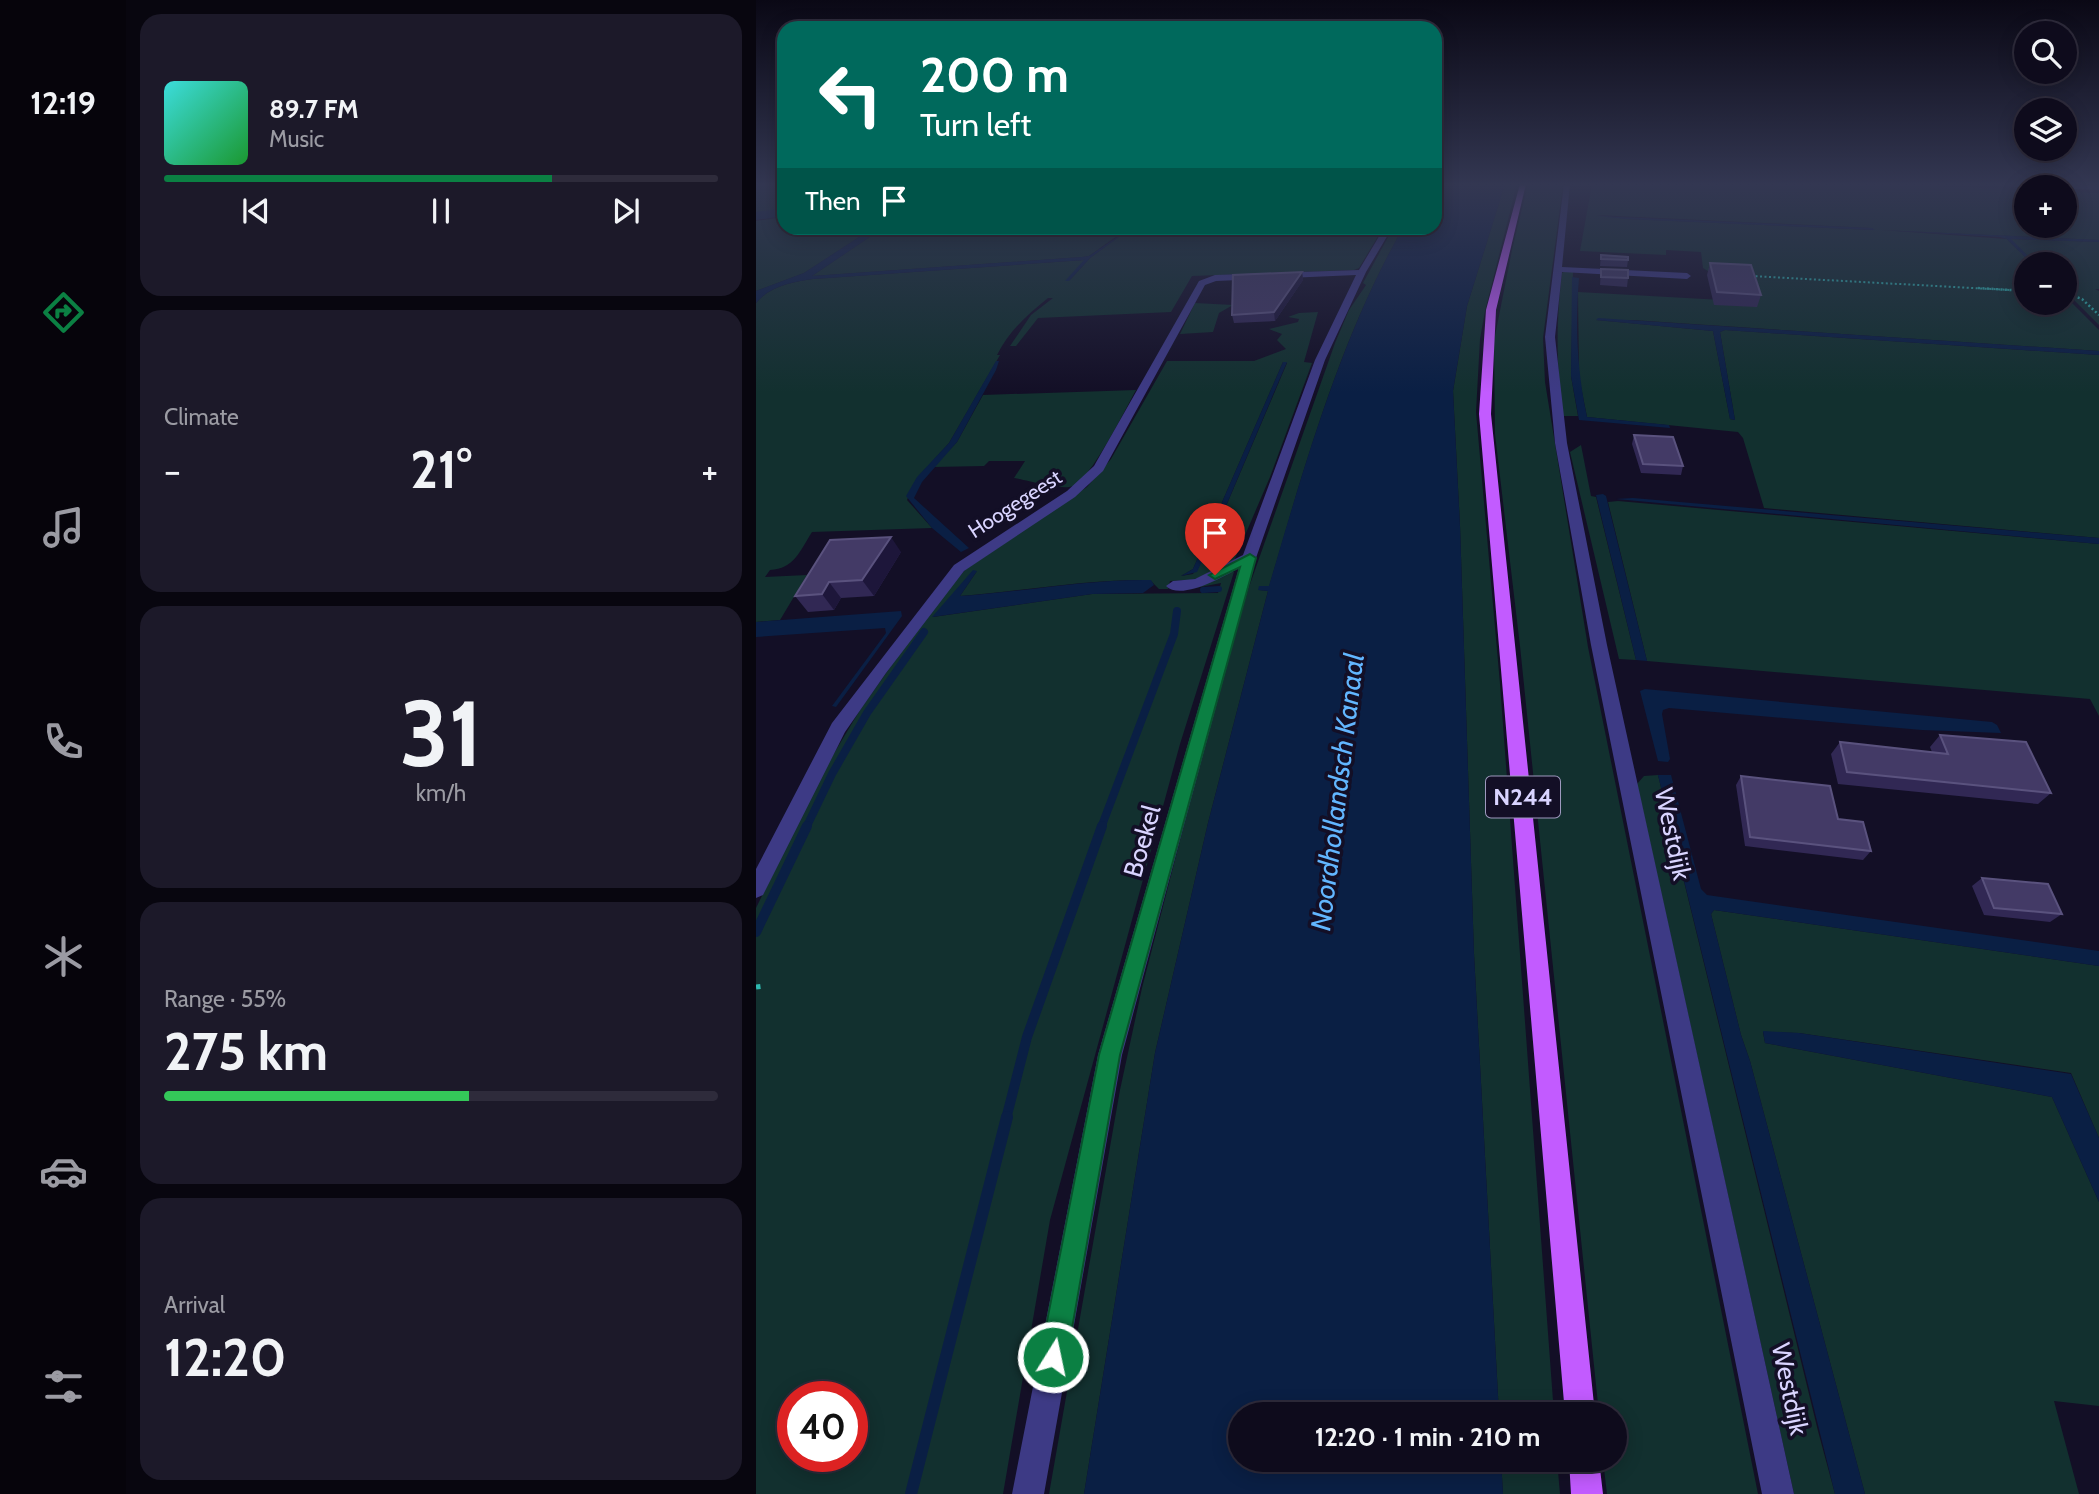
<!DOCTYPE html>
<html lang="en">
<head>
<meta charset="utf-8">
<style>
	:root { --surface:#0e0b1c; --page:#1c1929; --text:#f1f3f6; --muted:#9b9ba3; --line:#2e2b3b; --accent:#0b8043 }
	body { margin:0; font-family:Cabin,sans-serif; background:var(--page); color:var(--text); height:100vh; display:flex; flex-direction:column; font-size:26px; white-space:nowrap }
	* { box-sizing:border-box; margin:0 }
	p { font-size:23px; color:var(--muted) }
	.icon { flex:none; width:38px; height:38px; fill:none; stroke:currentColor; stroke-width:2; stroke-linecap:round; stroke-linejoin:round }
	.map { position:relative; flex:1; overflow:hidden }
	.panel { display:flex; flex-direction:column; gap:14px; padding:14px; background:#08060f; width:630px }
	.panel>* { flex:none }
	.guide { position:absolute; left:21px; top:21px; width:665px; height:214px; border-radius:21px; box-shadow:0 4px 18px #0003,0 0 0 2px var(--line); background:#00695c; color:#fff; overflow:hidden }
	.buttons { position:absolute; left:1258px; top:21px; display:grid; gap:14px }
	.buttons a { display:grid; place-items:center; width:63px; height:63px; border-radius:50%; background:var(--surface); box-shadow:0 4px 18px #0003,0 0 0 2px var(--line); font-size:35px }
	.speed { position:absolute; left:21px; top:1381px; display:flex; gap:14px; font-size:35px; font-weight:700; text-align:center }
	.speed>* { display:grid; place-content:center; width:91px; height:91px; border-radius:50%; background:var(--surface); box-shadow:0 4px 18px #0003,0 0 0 2px var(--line); line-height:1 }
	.speed .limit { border:10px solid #d22; background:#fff; color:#111 }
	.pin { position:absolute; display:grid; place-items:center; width:60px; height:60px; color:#fff; margin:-72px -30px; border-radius:50% 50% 50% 0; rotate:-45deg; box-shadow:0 0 7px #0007 }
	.pin .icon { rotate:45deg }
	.me { position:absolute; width:77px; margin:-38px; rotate:10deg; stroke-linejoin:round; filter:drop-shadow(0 0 5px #0008) }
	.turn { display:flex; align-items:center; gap:24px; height:147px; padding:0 28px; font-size:32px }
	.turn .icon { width:91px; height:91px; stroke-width:2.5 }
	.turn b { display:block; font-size:49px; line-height:60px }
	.then { display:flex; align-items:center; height:66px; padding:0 28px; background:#0003; gap:14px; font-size:26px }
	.big { font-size:52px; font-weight:800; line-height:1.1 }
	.panel .widget { flex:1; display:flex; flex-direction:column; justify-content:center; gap:10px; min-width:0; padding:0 24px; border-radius:21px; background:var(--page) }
	.panel .dial { align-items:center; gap:0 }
	.dial b { font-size:91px; line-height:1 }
	.song { display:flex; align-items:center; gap:21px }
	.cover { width:84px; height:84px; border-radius:10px; background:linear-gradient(135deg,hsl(180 70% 55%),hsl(130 70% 35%)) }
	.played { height:7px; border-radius:4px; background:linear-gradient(90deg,var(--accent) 70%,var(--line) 70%) }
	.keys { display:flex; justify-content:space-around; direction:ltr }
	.heat { display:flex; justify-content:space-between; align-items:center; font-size:38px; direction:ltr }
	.charge { height:10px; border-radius:5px; background:linear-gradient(90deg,#34c759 55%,var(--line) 0) }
	.trip { position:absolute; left:472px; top:1402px; width:399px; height:70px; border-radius:35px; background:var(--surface); box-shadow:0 4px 18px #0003,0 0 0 2px var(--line); font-weight:800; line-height:70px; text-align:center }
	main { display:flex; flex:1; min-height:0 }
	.menu { display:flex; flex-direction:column; width:126px; justify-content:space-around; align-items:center; background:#06040b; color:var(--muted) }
	.menu .icon { width:49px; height:49px }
	.menu .active { color:var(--accent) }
	.menu b { font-size:32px; color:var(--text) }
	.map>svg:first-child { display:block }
	.green { fill:#12302f; fill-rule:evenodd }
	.water { fill:#0a1f44 }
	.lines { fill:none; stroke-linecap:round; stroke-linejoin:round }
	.stream-far3 { stroke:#0a1f44; stroke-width:6 }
	.stream-far2 { stroke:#0a1f44; stroke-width:8 }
	.stream-far1 { stroke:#0a1f44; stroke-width:10 }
	.stream { stroke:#0a1f44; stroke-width:12 }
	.canal { fill:#0a1f44; fill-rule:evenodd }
	.path-far2 { stroke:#2fb8b0; stroke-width:2; stroke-dasharray:2 2.5; stroke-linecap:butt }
	.path-far1 { stroke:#2fb8b0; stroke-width:2.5; stroke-dasharray:2 2.5; stroke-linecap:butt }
	.path { stroke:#2fb8b0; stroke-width:5; stroke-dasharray:4.5 6; stroke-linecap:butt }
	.minor { fill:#3d3a85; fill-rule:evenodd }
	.major { fill:#c25bff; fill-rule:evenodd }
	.wall { fill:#312854 }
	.shaded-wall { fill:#1d163a }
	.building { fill:#433a66; stroke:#5a527e; stroke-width:2 }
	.route { fill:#0b8043; stroke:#07532c; stroke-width:2 }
	.labels { text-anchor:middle; stroke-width:7; stroke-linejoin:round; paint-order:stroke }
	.far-street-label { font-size:21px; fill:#d9d4ff; stroke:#130f26 }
	.shield { fill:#130f26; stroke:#9e99be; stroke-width:2 }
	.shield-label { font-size:24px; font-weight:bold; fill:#d9d4ff }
	.street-label { font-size:26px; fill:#d9d4ff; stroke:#130f26 }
	.water-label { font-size:28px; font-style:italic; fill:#62b6ff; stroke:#130f26 }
</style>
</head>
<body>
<main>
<nav class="menu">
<b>12:19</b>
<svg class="icon active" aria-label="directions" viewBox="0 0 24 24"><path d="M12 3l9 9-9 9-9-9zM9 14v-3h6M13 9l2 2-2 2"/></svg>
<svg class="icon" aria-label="music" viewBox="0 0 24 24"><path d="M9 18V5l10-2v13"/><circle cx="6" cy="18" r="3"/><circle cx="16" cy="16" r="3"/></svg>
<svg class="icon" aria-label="phone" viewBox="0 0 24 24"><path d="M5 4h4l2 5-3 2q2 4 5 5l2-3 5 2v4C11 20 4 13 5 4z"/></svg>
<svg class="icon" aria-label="climate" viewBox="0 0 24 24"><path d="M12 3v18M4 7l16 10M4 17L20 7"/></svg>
<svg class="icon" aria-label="car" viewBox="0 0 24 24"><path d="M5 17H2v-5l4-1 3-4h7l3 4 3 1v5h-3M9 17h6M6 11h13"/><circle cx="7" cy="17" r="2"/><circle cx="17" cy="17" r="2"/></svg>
<svg class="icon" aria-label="filters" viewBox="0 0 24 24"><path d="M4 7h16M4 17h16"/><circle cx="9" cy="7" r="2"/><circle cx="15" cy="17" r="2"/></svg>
</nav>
<section class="panel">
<div class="widget">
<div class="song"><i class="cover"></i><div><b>89.7 FM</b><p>Music</p></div></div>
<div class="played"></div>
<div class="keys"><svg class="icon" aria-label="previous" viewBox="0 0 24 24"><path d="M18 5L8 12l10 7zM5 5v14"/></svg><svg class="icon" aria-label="pause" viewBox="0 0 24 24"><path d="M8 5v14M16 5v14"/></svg><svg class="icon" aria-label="next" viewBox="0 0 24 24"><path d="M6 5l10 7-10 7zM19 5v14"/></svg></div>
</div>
<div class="widget"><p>Climate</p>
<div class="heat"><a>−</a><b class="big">21°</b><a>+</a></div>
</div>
<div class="widget dial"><b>31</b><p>km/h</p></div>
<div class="widget"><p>Range · 55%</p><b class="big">275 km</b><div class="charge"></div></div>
<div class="widget"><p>Arrival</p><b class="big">12:20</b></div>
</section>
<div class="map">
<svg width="1343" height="1494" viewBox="0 0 1343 1494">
	<rect width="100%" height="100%" fill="#130f26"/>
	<path class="green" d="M 0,184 L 28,184 L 28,213 L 0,216 Z
		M 749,184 L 761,184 L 729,311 L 724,339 L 720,412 L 744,684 L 798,1414 L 743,1414 L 718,954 L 704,526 L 697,391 L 711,306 Z
		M 772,184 L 807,184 L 787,338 L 789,382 L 832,647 L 1002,1494 L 851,1494 L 847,1460 L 859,1460 L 859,1414 L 843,1414 L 764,646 L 739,434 L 738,341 L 756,250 Z
		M 836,184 L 1136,184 L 1270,190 L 1270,226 L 1309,226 L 1309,192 L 1343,193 L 1343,240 L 1125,230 L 1251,239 L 1276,264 L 1270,264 L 1270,303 L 1309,303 L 1309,264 L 1280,264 L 1254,239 L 1343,242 L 1343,289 L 1339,289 L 1343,291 L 1343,325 L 1316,298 L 1311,298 L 1343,330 L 1343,351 L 876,320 L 840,320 L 957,331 L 974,419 L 979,420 L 964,332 L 969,330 L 1343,355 L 1343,538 L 1008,508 L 987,438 L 982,432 L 831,417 L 823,377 L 822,292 L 1002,302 L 947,268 L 945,252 L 910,250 L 910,255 L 824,251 ZM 840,215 L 1116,228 L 1118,230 L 870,219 Z
		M 28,217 L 28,228 L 117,228 L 48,273 L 0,291 L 0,221 Z
		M 127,228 L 372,228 L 333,256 L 326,257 L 56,276 Z
		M 375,228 L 454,228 L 604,234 L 608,228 L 627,228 L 603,268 L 598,270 L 436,276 L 415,312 L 282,318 L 260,346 L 254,346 L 275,315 L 297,298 L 292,298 C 272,314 253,331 241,355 L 244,355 L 193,443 L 162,477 L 151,500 L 176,528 L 56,532 C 44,551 38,569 14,570 L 9,577 L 51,575 L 24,620 L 0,622 L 0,303 C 14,286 36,282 57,279 L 329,260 L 313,281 L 334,258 Z
		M 637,228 L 647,228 C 584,338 549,465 513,587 L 503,586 L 503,590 L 512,591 L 452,823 L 399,1053 L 328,1494 L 293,1494 L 364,1090 L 386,988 L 457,712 L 493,587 L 579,343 L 593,310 L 610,285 L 607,283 Z
		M 809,271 L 817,272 L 815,376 L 822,416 L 807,416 C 800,365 800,324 806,273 Z
		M 439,303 L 477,305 L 463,313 L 457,332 L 424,334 Z
		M 562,312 L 548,362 L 556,363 L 514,477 L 478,561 L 449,576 L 435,580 L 414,581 L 412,589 L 403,589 L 394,580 C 330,579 268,591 204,596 L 221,571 L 177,617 L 336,594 L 462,593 L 465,583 L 434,589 L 473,571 L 478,572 L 424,744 L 294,1220 L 247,1494 L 0,1494 L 0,908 L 65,775 L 104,710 L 169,618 L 213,565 L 331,487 L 355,459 L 411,361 L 498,361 L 530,349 L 521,340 L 526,334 L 513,329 L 542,322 L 543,319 L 532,317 L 543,313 ZM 527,362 L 531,363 L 453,546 L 437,574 L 425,576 L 437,569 ZM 37,1396 L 96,1396 L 96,1456 L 37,1456 Z
		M 380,390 C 369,410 335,479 317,486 C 305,491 271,480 258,478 L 269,461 L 233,461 L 228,466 L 177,467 L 201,442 L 227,395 Z
		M 825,445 L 835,496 L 840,497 L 880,660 L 863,659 L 814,452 Z
		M 862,501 L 1343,544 L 1343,716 L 1334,699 L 891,661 L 852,502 Z
		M 902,775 L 1062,1431 L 1079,1494 L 1038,1494 L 881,784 L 888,776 Z
		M 958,910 L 1343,966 L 1343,1138 L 1315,1073 L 1043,1033 L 1007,1032 L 1009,1043 L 1296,1097 L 1343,1202 L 1343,1406 L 1298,1401 L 1323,1494 L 1109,1494 L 994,1061 L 985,1035 L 955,914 Z
		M 745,1460 L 801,1460 L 804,1494 L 747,1494 Z"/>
	<path class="water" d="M 679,184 L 749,184 L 711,306 L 697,391 L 704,526 L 718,954 L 743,1414 L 485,1414 L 485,1460 L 745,1460 L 747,1494 L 328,1494 L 399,1053 L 452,823 L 512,591 L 502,590 L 503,586 L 513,586 C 548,467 585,336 647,228 L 679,228 Z
		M 840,216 L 1116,228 L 1119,230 L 870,219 Z
		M 117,228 L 127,228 L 56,276 L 326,257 L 333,256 L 375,228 L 334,258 L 313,281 L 309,281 L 328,260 L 57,279 C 35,282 14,286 0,303 L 0,291 L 48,273 Z
		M 1125,230 L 1343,240 L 1343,242 L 1255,239 L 1280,264 L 1276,264 L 1251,239 L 1244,237 Z
		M 816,277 L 823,278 C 819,325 821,370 831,417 L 913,425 L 914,428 L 823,420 L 815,376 Z
		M 842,318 L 1343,351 L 1343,355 L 969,330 L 964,332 L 979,420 L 974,419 L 957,331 L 840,320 Z
		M 240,361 L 243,361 L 240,370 L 201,442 L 166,482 L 158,498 L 213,548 L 205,552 L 176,528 L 150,496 L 161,477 L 193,443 Z
		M 527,362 L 531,362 L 453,546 L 441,572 L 425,576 L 437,569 Z
		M 847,494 L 850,496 L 891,661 L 880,660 L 840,495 Z
		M 877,498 L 1343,538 L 1343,544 L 860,499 Z
		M 217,570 L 221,571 L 204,596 C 268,592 331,579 395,580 L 398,585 L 387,593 L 336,594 L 176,617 Z
		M 145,611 L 146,616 L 80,707 L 76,706 L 130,633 L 129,628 L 0,637 L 0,622 Z
		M 889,689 L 1236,722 L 1241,725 L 1245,733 L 1166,730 L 913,708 L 907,710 L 906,714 L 914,759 L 912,762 L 902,761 L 884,691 Z
		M 902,775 L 915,775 L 945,889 L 951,895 L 1343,951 L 1343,966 L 965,911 L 958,910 L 955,914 L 985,1035 L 994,1061 L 1109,1494 L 1079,1494 Z
		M 1007,1031 L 1043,1033 L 1315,1074 L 1343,1138 L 1343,1202 L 1296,1097 L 1009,1043 Z"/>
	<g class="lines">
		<path class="stream-far3" d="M 447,590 L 463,589"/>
		<path class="stream-far2" d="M 50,828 L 76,774 L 111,713 L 168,632
			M 345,828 L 418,634 L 421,611"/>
		<path class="stream-far1" d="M 0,932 L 51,826
			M 250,1119 L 271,1037 L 346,826"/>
		<path class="stream" d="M 155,1494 L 251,1117"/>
		<path class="canal" d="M 28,208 L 28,216 L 0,220 L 0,212 Z"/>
		<path class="path-far2" d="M 995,276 L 1254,290"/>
		<path class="path-far1" d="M 1222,288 L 1270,291
			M 1309,293 L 1326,299 L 1343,315"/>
		<path class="path" d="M 0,987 L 8,986"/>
		<path class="minor" d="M 808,184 L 814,184 L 806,267 L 931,273 L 935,276 L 931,279 L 806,272 L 799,337 L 811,443 L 851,645 L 1038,1494 L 1006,1494 L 835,645 L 799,443 L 789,337 Z
			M 1238,184 L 1343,186 L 1343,190 L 1241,186 Z
			M 628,228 L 636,228 L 610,272 L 569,360 L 500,558 L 366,1055 L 288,1494 L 256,1494 L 342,1055 L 483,568 C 467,577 425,601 410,586 L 417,581 L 439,579 L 487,555 L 559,360 L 600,275 L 460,281 L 449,285 L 347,471 L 319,497 L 208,571 L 130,673 L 89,732 L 7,895 L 0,898 L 0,869 L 76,723 L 198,565 L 311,491 L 338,466 L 443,281 L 459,275 L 603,270 Z"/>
		<path class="major" d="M 764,184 L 770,184 L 740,310 L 735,414 L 839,1414 L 809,1414 L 723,414 L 730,310 Z
			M 813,1460 L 843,1460 L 847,1494 L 815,1494 Z"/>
	</g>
	<path class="wall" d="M 845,255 L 872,260 L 871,267 L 844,266 Z
		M 954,263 L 1005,295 L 1001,307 L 958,305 L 951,275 Z
		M 845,269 L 872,278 L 871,287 L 844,285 Z
		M 546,272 L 547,280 L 519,321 L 478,323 L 476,315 Z
		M 878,435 L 927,466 L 925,475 L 885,473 L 876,444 Z
		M 145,552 L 118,596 L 85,598 L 78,610 L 52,612 L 39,596 Z
		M 1184,735 L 1295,793 L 1282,804 L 1082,784 L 1075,754 L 1084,742 L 1176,752 L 1174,747 Z
		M 985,776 L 1082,819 L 1115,851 L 1107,860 L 989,846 L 980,785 Z
		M 1226,878 L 1306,914 L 1294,922 L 1228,915 L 1216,886 Z"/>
	<path class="shaded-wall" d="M 546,272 L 547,280 L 519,321 L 518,312 Z
		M 135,537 L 145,552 L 118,596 L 106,580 Z
		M 73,582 L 85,598 L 78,610 L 66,594 Z"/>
	<path class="building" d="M 845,255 L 872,257 L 872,260 L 845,259 Z
		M 954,263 L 995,265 L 1005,295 L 961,292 Z
		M 845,269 L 872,270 L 872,278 L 845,277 Z
		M 546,272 L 518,312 L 476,315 L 477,275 Z
		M 878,435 L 917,437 L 927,466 L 887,464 Z
		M 135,537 L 106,580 L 73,582 L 66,594 L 39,596 L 74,540 Z
		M 1184,735 L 1270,742 L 1295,793 L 1091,772 L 1084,742 L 1192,754 Z
		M 985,776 L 1074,786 L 1082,819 L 1107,822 L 1115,851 L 994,837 Z
		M 1226,878 L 1292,884 L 1306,914 L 1238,908 Z"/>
	<linearGradient id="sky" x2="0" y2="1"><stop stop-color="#0a0815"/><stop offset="0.47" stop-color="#333752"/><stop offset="1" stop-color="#333752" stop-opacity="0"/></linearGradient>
	<rect width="1343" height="393" fill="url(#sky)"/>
	<path class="route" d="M 494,554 L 500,558 L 364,1055 L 311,1357 L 307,1366 L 297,1370 L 288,1366 L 284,1357 L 343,1055 L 484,567 L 459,579 L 453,575 Z"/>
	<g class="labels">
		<g class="far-street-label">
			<text transform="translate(259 504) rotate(-33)" y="7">Hoogegeest</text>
		</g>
		<rect class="shield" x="730" y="776.5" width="74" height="41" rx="5"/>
		<g class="shield-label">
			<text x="767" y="805">N244</text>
		</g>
		<g class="street-label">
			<text transform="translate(917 834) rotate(78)" y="9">Westdijk</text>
			<text transform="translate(386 841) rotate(-74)" y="9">Boekel</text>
			<text transform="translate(1034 1389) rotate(78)" y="9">Westdijk</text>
		</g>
		<g class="water-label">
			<text transform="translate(581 792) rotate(-83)" y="10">Noordhollandsch Kanaal</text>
		</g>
	</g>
</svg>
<div class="buttons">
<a><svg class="icon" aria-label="search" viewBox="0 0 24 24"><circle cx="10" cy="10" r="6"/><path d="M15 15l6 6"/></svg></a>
<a><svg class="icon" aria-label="layers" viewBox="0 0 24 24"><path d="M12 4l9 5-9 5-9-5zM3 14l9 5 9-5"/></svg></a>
<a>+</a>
<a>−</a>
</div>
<div class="speed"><div class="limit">40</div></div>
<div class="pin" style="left:459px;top:575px;background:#d93025"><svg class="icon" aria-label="arrive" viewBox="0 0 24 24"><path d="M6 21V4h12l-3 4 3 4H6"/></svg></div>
<svg class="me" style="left:297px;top:1357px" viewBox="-20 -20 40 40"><circle r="17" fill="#0b8043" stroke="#fff" stroke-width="3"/><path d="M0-11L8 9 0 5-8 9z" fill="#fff"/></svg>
<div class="trip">12:20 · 1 min · 210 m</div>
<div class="guide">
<div class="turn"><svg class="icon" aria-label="left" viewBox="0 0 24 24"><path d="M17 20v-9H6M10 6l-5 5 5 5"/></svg><div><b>200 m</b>Turn left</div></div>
<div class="then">Then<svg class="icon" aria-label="arrive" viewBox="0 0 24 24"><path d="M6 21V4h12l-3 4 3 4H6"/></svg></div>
</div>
</div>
</main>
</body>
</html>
